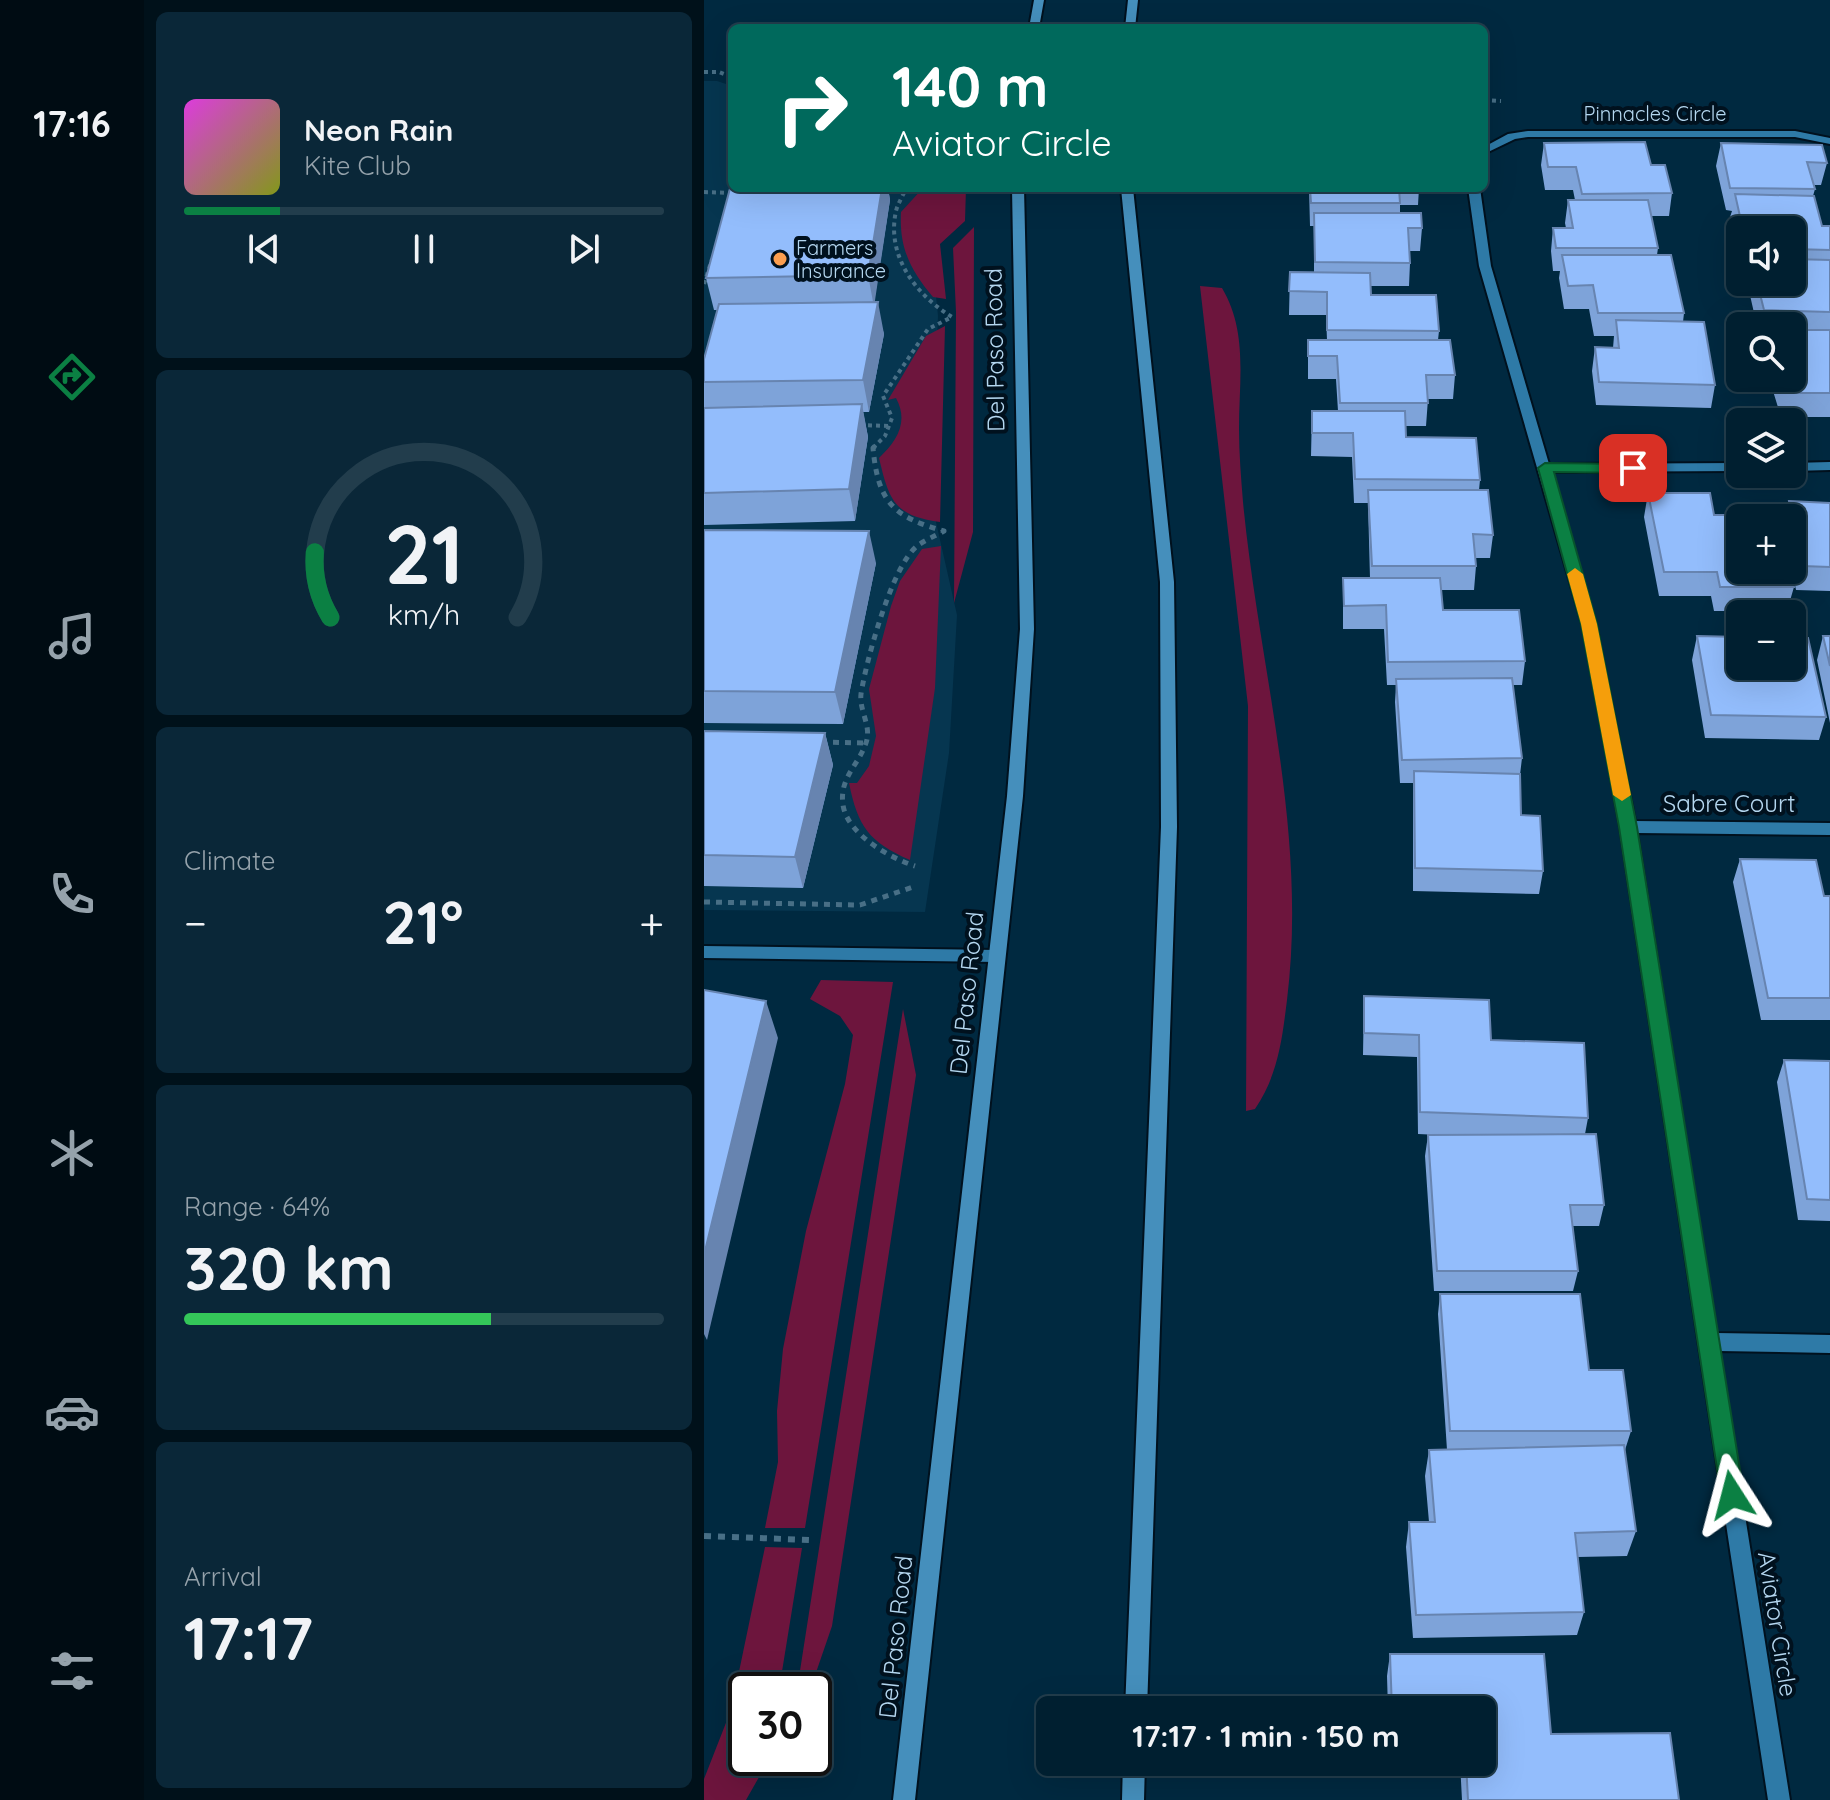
<!DOCTYPE html>
<html lang="en">
<head>
<meta charset="utf-8">
<style>
	:root { --surface:#001f30; --page:#0a2738; --text:#f1f3f6; --muted:#95a2ab; --line:#223d4c; --accent:#0b8043 }
	body { margin:0; font-family:Quicksand,sans-serif; background:var(--page); color:var(--text); height:100vh; display:flex; flex-direction:column; font-size:30px; white-space:nowrap }
	* { box-sizing:border-box; margin:0 }
	p { font-size:26px; color:var(--muted) }
	.icon { flex:none; width:44px; height:44px; fill:none; stroke:currentColor; stroke-width:2; stroke-linecap:round; stroke-linejoin:round }
	.map { position:relative; flex:1; overflow:hidden }
	.drawer { display:flex; flex-direction:column; gap:12px; padding:12px; background:#00111a; width:560px }
	.drawer>* { flex:none }
	.guide { position:absolute; left:24px; top:24px; width:760px; height:168px; border-radius:12px; box-shadow:0 8px 32px #0002,0 0 0 2px var(--line); background:#00695c; color:#fff; overflow:hidden }
	.buttons { position:absolute; left:1022px; top:216px; display:grid; gap:16px }
	.buttons a { display:grid; place-items:center; width:80px; height:80px; border-radius:12px; background:var(--surface); box-shadow:0 8px 32px #0002,0 0 0 2px var(--line); font-size:40px }
	.speed { position:absolute; left:24px; top:1672px; display:flex; gap:16px; font-size:40px; font-weight:700; text-align:center }
	.speed>* { display:grid; place-content:center; width:104px; height:104px; border-radius:50%; background:var(--surface); box-shadow:0 8px 32px #0002,0 0 0 2px var(--line); line-height:1 }
	.speed .limit { border:4px solid #111; border-radius:12px; background:#fff; color:#111 }
	.pin { position:absolute; display:grid; place-items:center; width:68px; height:68px; color:#fff; margin:-34px; border-radius:16px; box-shadow:0 4px 12px #0006 }
	.me { position:absolute; width:88px; margin:-44px; rotate:351deg; stroke-linejoin:round; filter:drop-shadow(0 0 6px #0008) }
	.turn { display:flex; align-items:center; gap:28px; height:168px; padding:0 32px; font-size:36px }
	.turn .icon { width:104px; height:104px; stroke-width:2.5 }
	.turn b { display:block; font-size:56px; line-height:68px }
	.big { font-size:60px; font-weight:800; line-height:1.1 }
	.drawer .widget { flex:1; display:flex; flex-direction:column; justify-content:center; gap:12px; min-width:0; padding:0 28px; border-radius:12px; background:var(--page) }
	.drawer .dial { align-items:center; gap:0 }
	.dial svg { height:208px; overflow:visible; fill:none; stroke:var(--line); stroke-width:7; stroke-linecap:round; text-anchor:middle }
	.dial text { fill:var(--text); stroke:none }
	.song { display:flex; align-items:center; gap:24px }
	.cover { width:96px; height:96px; border-radius:12px; background:linear-gradient(135deg,hsl(300 70% 55%),hsl(70 70% 35%)) }
	.played { height:8px; border-radius:4px; background:linear-gradient(90deg,var(--accent) 20%,var(--line) 20%) }
	.keys { display:flex; justify-content:space-around; direction:ltr }
	.heat { display:flex; justify-content:space-between; align-items:center; font-size:44px; direction:ltr }
	.charge { height:12px; border-radius:6px; background:linear-gradient(90deg,#34c759 64%,var(--line) 0) }
	.trip { position:absolute; left:332px; top:1696px; width:460px; height:80px; border-radius:12px; background:var(--surface); box-shadow:0 8px 32px #0002,0 0 0 2px var(--line); font-weight:800; line-height:80px; text-align:center }
	main { display:flex; flex:1; min-height:0 }
	.dock { display:flex; flex-direction:column; width:144px; justify-content:space-around; align-items:center; background:#000c13; color:var(--muted) }
	.dock .icon { width:56px; height:56px }
	.dock .active { color:var(--accent) }
	.dock b { font-size:36px; color:var(--text) }
	.map>svg:first-child { display:block }
	.built { fill:#063650 }
	.green { fill:#6d153d }
	.lines { fill:none; stroke-linecap:round; stroke-linejoin:round }
	.service-casing { stroke:#00111e; stroke-width:4 }
	.minor-casing { stroke:#00111e; stroke-width:4 }
	.secondary-casing { stroke:#00111e; stroke-width:4 }
	.path-far2 { stroke:#486f86; stroke-width:4; stroke-dasharray:4 4; stroke-linecap:butt }
	.path-far1 { stroke:#486f86; stroke-width:5; stroke-dasharray:6 6; stroke-linecap:butt }
	.path { stroke:#486f86; stroke-width:6; stroke-dasharray:7 7; stroke-linecap:butt }
	.service { fill:#2e7aa7; fill-rule:evenodd }
	.minor { fill:#2e7aa7; fill-rule:evenodd }
	.secondary { fill:#458fbc; fill-rule:evenodd }
	.wall { fill:#7ea3d9 }
	.shaded-wall { fill:#6784b0 }
	.building { fill:#93bdfc; stroke:#6784b0; stroke-width:2 }
	.route { fill:#0b8043; stroke:#07532c; stroke-width:2 }
	.slow { fill:#f59e0b }
	.poi-dot { fill:#fb9e50; stroke:#00111e; stroke-width:3 }
	.labels { text-anchor:middle; stroke-width:8; stroke-linejoin:round; paint-order:stroke }
	.far-street-label { font-size:20px; fill:#b4d7f0; stroke:#00111e }
	.far-poi-label { font-size:20px; fill:#b4d7f0; stroke:#00111e; text-anchor:start }
	.street-label { font-size:24px; fill:#b4d7f0; stroke:#00111e }
</style>
</head>
<body>
<main>
<nav class="dock">
<b>17:16</b>
<svg class="icon active" aria-label="directions" viewBox="0 0 24 24"><path d="M12 3l9 9-9 9-9-9zM9 14v-3h6M13 9l2 2-2 2"/></svg>
<svg class="icon" aria-label="music" viewBox="0 0 24 24"><path d="M9 18V5l10-2v13"/><circle cx="6" cy="18" r="3"/><circle cx="16" cy="16" r="3"/></svg>
<svg class="icon" aria-label="phone" viewBox="0 0 24 24"><path d="M5 4h4l2 5-3 2q2 4 5 5l2-3 5 2v4C11 20 4 13 5 4z"/></svg>
<svg class="icon" aria-label="climate" viewBox="0 0 24 24"><path d="M12 3v18M4 7l16 10M4 17L20 7"/></svg>
<svg class="icon" aria-label="car" viewBox="0 0 24 24"><path d="M5 17H2v-5l4-1 3-4h7l3 4 3 1v5h-3M9 17h6M6 11h13"/><circle cx="7" cy="17" r="2"/><circle cx="17" cy="17" r="2"/></svg>
<svg class="icon" aria-label="filters" viewBox="0 0 24 24"><path d="M4 7h16M4 17h16"/><circle cx="9" cy="7" r="2"/><circle cx="15" cy="17" r="2"/></svg>
</nav>
<section class="drawer">
<div class="widget">
<div class="song"><i class="cover"></i><div><b>Neon Rain</b><p>Kite Club</p></div></div>
<div class="played"></div>
<div class="keys"><svg class="icon" aria-label="previous" viewBox="0 0 24 24"><path d="M18 5L8 12l10 7zM5 5v14"/></svg><svg class="icon" aria-label="pause" viewBox="0 0 24 24"><path d="M8 5v14M16 5v14"/></svg><svg class="icon" aria-label="next" viewBox="0 0 24 24"><path d="M6 5l10 7-10 7zM19 5v14"/></svg></div>
</div>
<div class="widget dial"><svg viewBox="0 0 100 80">
<path d="M14 69A42 42 0 1 1 86 69"/>
<path d="M14 69A42 42 0 0 1 8 44" stroke="#0b8043"/>
<text x="50" y="56" font-size="32" font-weight="700">21</text>
<text x="50" y="72" font-size="11">km/h</text>
</svg></div>
<div class="widget"><p>Climate</p>
<div class="heat"><a>−</a><b class="big">21°</b><a>+</a></div>
</div>
<div class="widget"><p>Range · 64%</p><b class="big">320 km</b><div class="charge"></div></div>
<div class="widget"><p>Arrival</p><b class="big">17:17</b></div>
</section>
<div class="map">
<svg width="1126" height="1800" viewBox="0 0 1126 1800">
	<rect width="100%" height="100%" fill="#002940"/>
	<path class="built" d="M 0,81 L 13,81 L 28,86 L 28,188 L 252,188 L 226,236 L 234,316 L 227,500 L 253,615 L 245,753 L 221,912 L 0,910 Z"/>
	<path class="green" d="M 219,188 L 262,188 L 261,221 L 236,244 L 242,299 L 229,297 C 206,270 195,247 197,212 Z
		M 270,227 L 269,532 L 250,603 L 252,312 L 249,248 Z
		M 496,286 L 518,288 C 544,332 535,380 535,429 C 535,453 537,478 539,502 C 555,669 604,831 583,1000 C 578,1040 574,1075 551,1109 L 542,1111 L 544,706 Z
		M 241,326 L 236,522 C 190,516 185,500 175,458 C 193,441 205,422 192,398 L 184,400 L 222,336 Z
		M 237,546 L 231,688 L 206,860 C 165,842 154,827 145,783 L 153,783 L 165,766 L 172,736 L 165,689 L 187,606 L 196,581 L 218,549 Z
		M 117,980 L 189,982 L 101,1528 L 61,1528 L 74,1462 L 73,1411 L 79,1349 L 102,1231 L 141,1084 L 149,1035 L 136,1016 L 106,999 Z
		M 199,1009 L 212,1075 L 128,1626 L 106,1690 L 93,1690 Z
		M 61,1547 L 98,1548 L 75,1690 L 42,1690 L 42,1758 L 64,1758 L 63,1763 L 42,1800 L 0,1800 L 0,1779 L 27,1710 Z"/>
	<g class="lines">
		<defs>
			<path id="service" d="M 0,946 L 293,950 L 299,951 L 301,956 L 299,961 L 293,962 L 0,958 Z"/>
			<path id="minor" d="M 824,131 L 1091,131 L 1126,138 L 1126,144 L 1091,137 L 824,137 L 811,139 L 780,154 L 780,147 L 804,134 Z
				M 764,188 L 776,188 L 787,266 L 845,464 L 1036,463 L 1036,471 L 847,472 L 892,624 L 931,821 L 1126,823 L 1126,835 L 933,833 L 1012,1333 L 1126,1335 L 1126,1353 L 1015,1351 L 1086,1800 L 1064,1800 L 916,827 L 878,624 L 775,266 Z
				M 1126,462 L 1126,470 L 1088,471 L 1088,463 Z"/>
			<path id="secondary" d="M 330,0 L 340,0 L 335,28 L 325,28 Z
				M 424,0 L 434,0 L 431,28 L 421,28 Z
				M 308,188 L 320,188 L 330,629 L 319,796 L 211,1800 L 189,1800 L 303,796 L 316,629 Z
				M 417,188 L 429,188 L 470,582 L 473,827 L 443,1710 L 421,1710 L 457,827 L 456,582 Z
				M 419,1762 L 441,1762 L 440,1800 L 418,1800 Z"/>
		</defs>
		<use href="#service" class="service-casing"/>
		<use href="#minor" class="minor-casing"/>
		<use href="#secondary" class="secondary-casing"/>
		<path class="path-far2" d="M 0,72 L 15,72 L 28,77
			M 780,100 L 797,101
			M 180,190 L 202,190
			M 0,192 L 31,193
			M 0,284 L 8,259
			M 156,425 L 185,426
			M 169,448 L 181,436 L 188,418 L 179,396 L 224,329 L 248,317 C 212,295 182,256 192,211 C 194,203 199,196 202,188"/>
		<path class="path-far1" d="M 171,446 L 169,448 C 174,502 189,517 240,531 C 231,536 221,540 213,546 C 188,566 162,661 157,694 C 155,711 168,726 162,743 C 154,766 135,778 139,805 C 143,834 186,858 211,866
			M 117,742 L 162,743
			M 0,902 L 156,905 L 209,887"/>
		<path class="path" d="M 0,1536 L 107,1540"/>
		<use href="#service" class="service"/>
		<use href="#minor" class="minor"/>
		<use href="#secondary" class="secondary"/>
	</g>
	<path class="wall" d="M 840,143 L 947,165 L 968,193 L 965,216 L 947,216 L 954,248 L 953,255 L 980,313 L 979,322 L 1011,385 L 1007,408 L 892,405 L 888,371 L 891,347 L 909,348 L 910,336 L 890,336 L 885,309 L 860,309 L 855,278 L 856,271 L 849,271 L 847,251 L 849,228 L 862,228 L 861,223 L 864,200 L 871,200 L 869,190 L 841,190 L 837,165 Z
		M 1017,143 L 1123,163 L 1117,185 L 1110,185 L 1111,189 L 1109,196 L 1118,226 L 1126,226 L 1126,417 L 1077,417 L 1065,378 L 1088,378 L 1088,326 L 1053,326 L 1043,282 L 1088,282 L 1088,230 L 1036,230 L 1036,260 L 1026,217 L 1028,211 L 1022,210 L 1012,166 Z
		M 28,188 L 184,188 L 186,200 L 170,302 L 180,334 L 165,412 L 159,412 L 164,437 L 151,521 L 0,525 L 0,359 L 13,310 L 10,310 L 2,278 Z
		M 605,188 L 715,188 L 714,205 L 696,205 L 696,213 L 718,228 L 716,251 L 705,251 L 706,263 L 705,286 L 667,286 L 667,295 L 735,331 L 734,340 L 751,375 L 749,399 L 724,399 L 722,426 L 702,426 L 702,437 L 776,480 L 775,490 L 789,535 L 786,558 L 771,558 L 772,566 L 770,590 L 737,590 L 739,610 L 821,661 L 818,685 L 809,685 L 818,758 L 816,775 L 817,815 L 839,871 L 835,894 L 709,891 L 709,783 L 696,783 L 691,702 L 692,685 L 683,685 L 680,629 L 639,629 L 639,578 L 666,578 L 664,503 L 650,503 L 648,457 L 607,456 L 608,411 L 634,411 L 632,379 L 604,379 L 604,340 L 623,340 L 622,315 L 585,315 L 586,272 L 610,272 L 610,226 L 606,226 Z
		M 944,493 L 1010,515 L 1090,587 L 1083,611 L 1010,611 L 1007,596 L 955,596 L 940,517 Z
		M 1085,501 L 1126,503 L 1126,591 L 1092,590 L 1088,570 L 1088,518 L 1081,518 Z
		M 0,530 L 172,563 L 139,724 L 0,723 Z
		M 993,636 L 1122,717 L 1115,740 L 1001,738 L 988,660 Z
		M 1119,636 L 1126,636 L 1126,723 L 1113,660 Z
		M 0,731 L 121,733 L 129,765 L 99,888 L 0,886 Z
		M 1036,859 L 1120,896 L 1126,896 L 1126,1020 L 1057,1020 L 1029,882 Z
		M 660,996 L 787,1040 L 884,1118 L 881,1134 L 900,1205 L 895,1226 L 869,1226 L 874,1271 L 869,1291 L 730,1291 L 721,1156 L 724,1135 L 736,1135 L 714,1134 L 713,1057 L 659,1055 Z
		M 1080,1060 L 1126,1061 L 1126,1221 L 1094,1220 L 1073,1082 Z
		M 736,1294 L 885,1370 L 927,1431 L 921,1450 L 932,1531 L 923,1556 L 874,1557 L 880,1612 L 873,1635 L 709,1638 L 702,1547 L 705,1522 L 725,1522 L 721,1476 L 725,1450 L 743,1450 L 734,1314 Z
		M 686,1654 L 847,1734 L 975,1800 L 758,1800 L 756,1762 L 778,1762 L 778,1710 L 684,1710 L 683,1676 Z"/>
	<path class="shaded-wall" d="M 178,188 L 184,188 L 186,200 L 170,307 L 164,275 Z
		M 174,302 L 180,334 L 165,412 L 159,380 Z
		M 158,404 L 164,437 L 151,521 L 145,489 Z
		M 165,531 L 172,563 L 139,724 L 131,692 Z
		M 121,733 L 129,765 L 99,888 L 91,857 Z
		M 62,1001 L 74,1038 L 3,1340 L 0,1334 L 0,1255 Z"/>
	<path class="building" d="M 941,142 L 947,165 L 961,165 L 968,193 L 878,194 L 872,167 L 844,167 L 840,143 Z
		M 1017,143 L 1118,145 L 1123,163 L 1103,162 L 1111,189 L 1026,188 Z
		M 28,181 L 28,188 L 178,188 L 164,275 L 2,278 Z
		M 606,188 L 695,188 L 696,203 L 607,203 Z
		M 1031,194 L 1110,196 L 1118,226 L 1126,226 L 1126,250 L 1088,249 L 1088,230 L 1039,230 Z
		M 864,200 L 944,200 L 954,248 L 852,248 L 849,228 L 869,228 Z
		M 610,213 L 717,213 L 718,228 L 704,228 L 706,263 L 611,262 Z
		M 858,255 L 967,255 L 980,313 L 894,313 L 889,285 L 864,286 Z
		M 1088,259 L 1126,260 L 1126,312 L 1060,310 L 1053,282 L 1088,282 Z
		M 586,272 L 666,273 L 667,295 L 732,295 L 735,331 L 623,330 L 623,292 L 585,291 Z
		M 174,302 L 159,380 L 0,382 L 0,359 L 15,304 Z
		M 912,320 L 1000,322 L 1011,385 L 895,382 L 891,347 L 915,348 Z
		M 1088,330 L 1126,330 L 1126,393 L 1083,393 L 1078,378 L 1088,378 Z
		M 604,340 L 746,340 L 751,375 L 722,375 L 724,403 L 636,403 L 633,356 L 604,356 Z
		M 158,404 L 145,489 L 0,493 L 0,408 Z
		M 608,411 L 701,411 L 702,437 L 772,438 L 776,480 L 651,479 L 649,433 L 608,433 Z
		M 664,490 L 784,490 L 789,535 L 769,534 L 772,566 L 668,566 Z
		M 944,493 L 1006,493 L 1010,515 L 1070,515 L 1071,518 L 1036,518 L 1036,570 L 1085,570 L 1090,587 L 1016,587 L 1013,572 L 960,572 Z
		M 1085,501 L 1126,503 L 1126,567 L 1098,566 Z
		M 0,530 L 165,531 L 131,692 L 0,691 Z
		M 639,578 L 736,578 L 739,610 L 815,610 L 821,661 L 684,662 L 682,605 L 640,606 Z
		M 993,636 L 1036,637 L 1036,666 L 1088,666 L 1088,638 L 1104,638 L 1122,717 L 1007,715 Z
		M 1119,636 L 1126,636 L 1126,666 Z
		M 808,678 L 818,758 L 698,760 L 692,679 Z
		M 0,731 L 121,733 L 91,857 L 0,855 Z
		M 710,771 L 816,774 L 817,815 L 836,816 L 839,871 L 711,868 Z
		M 1036,859 L 1112,860 L 1120,896 L 1126,896 L 1126,998 L 1064,998 Z
		M 0,990 L 62,1001 L 0,1255 Z
		M 660,996 L 785,1000 L 787,1040 L 880,1043 L 884,1118 L 716,1112 L 715,1035 L 660,1033 Z
		M 1080,1060 L 1126,1061 L 1126,1200 L 1103,1199 Z
		M 892,1134 L 900,1205 L 866,1205 L 874,1271 L 733,1271 L 724,1135 Z
		M 736,1294 L 876,1294 L 885,1370 L 919,1370 L 927,1431 L 746,1431 Z
		M 920,1445 L 932,1531 L 871,1533 L 880,1612 L 712,1615 L 705,1522 L 731,1522 L 725,1450 Z
		M 686,1654 L 840,1654 L 847,1734 L 966,1733 L 975,1800 L 764,1800 L 762,1762 L 778,1762 L 778,1710 L 688,1710 Z"/>
	<path class="route" d="M 841,463 L 929,464 L 936,468 L 929,473 L 850,472 L 893,624 L 933,827 L 1040,1495 L 1036,1503 L 1028,1506 L 1020,1503 L 1017,1495 L 915,827 L 877,624 L 834,468 Z"/>
	<path class="slow" d="M 871,568 L 879,574 L 893,624 L 927,795 L 918,801 L 909,795 L 877,624 L 863,574 Z"/>
	<circle class="poi-dot" cx="76" cy="259" r="8"/>
	<g class="labels">
		<g class="far-street-label">
			<text x="951" y="121">Pinnacles Circle</text>
		</g>
		<g class="far-poi-label">
			<text x="92" y="255">Farmers<tspan x="92" dy="23">Insurance</tspan></text>
		</g>
		<g class="street-label">
			<text transform="translate(291 350) rotate(-91)" y="8">Del Paso Road</text>
			<text x="1025" y="812">Sabre Court</text>
			<text transform="translate(263 993) rotate(-84)" y="8">Del Paso Road</text>
			<text transform="translate(1073 1624) rotate(81)" y="8">Aviator Circle</text>
			<text transform="translate(192 1637) rotate(-84)" y="8">Del Paso Road</text>
		</g>
	</g>
</svg>
<div class="buttons">
<a><svg class="icon" aria-label="sound" viewBox="0 0 24 24"><path d="M4 9h4l5-4v14l-5-4H4zM17 9q2 3 0 6"/></svg></a>
<a><svg class="icon" aria-label="search" viewBox="0 0 24 24"><circle cx="10" cy="10" r="6"/><path d="M15 15l6 6"/></svg></a>
<a><svg class="icon" aria-label="layers" viewBox="0 0 24 24"><path d="M12 4l9 5-9 5-9-5zM3 14l9 5 9-5"/></svg></a>
<a>+</a>
<a>−</a>
</div>
<div class="speed"><div class="limit">30</div></div>
<div class="pin" style="left:929px;top:468px;background:#d93025"><svg class="icon" aria-label="arrive" viewBox="0 0 24 24"><path d="M6 21V4h12l-3 4 3 4H6"/></svg></div>
<svg class="me" style="left:1028px;top:1495px" viewBox="-20 -20 40 40"><path d="M0-17L14 15 0 8-14 15z" fill="#0b8043" stroke="#fff" stroke-width="4"/></svg>
<div class="trip">17:17 · 1 min · 150 m</div>
<div class="guide">
<div class="turn"><svg class="icon" aria-label="right" viewBox="0 0 24 24"><path d="M7 20v-9h11M14 6l5 5-5 5"/></svg><div><b>140 m</b>Aviator Circle</div></div>
</div>
</div>
</main>
</body>
</html>
